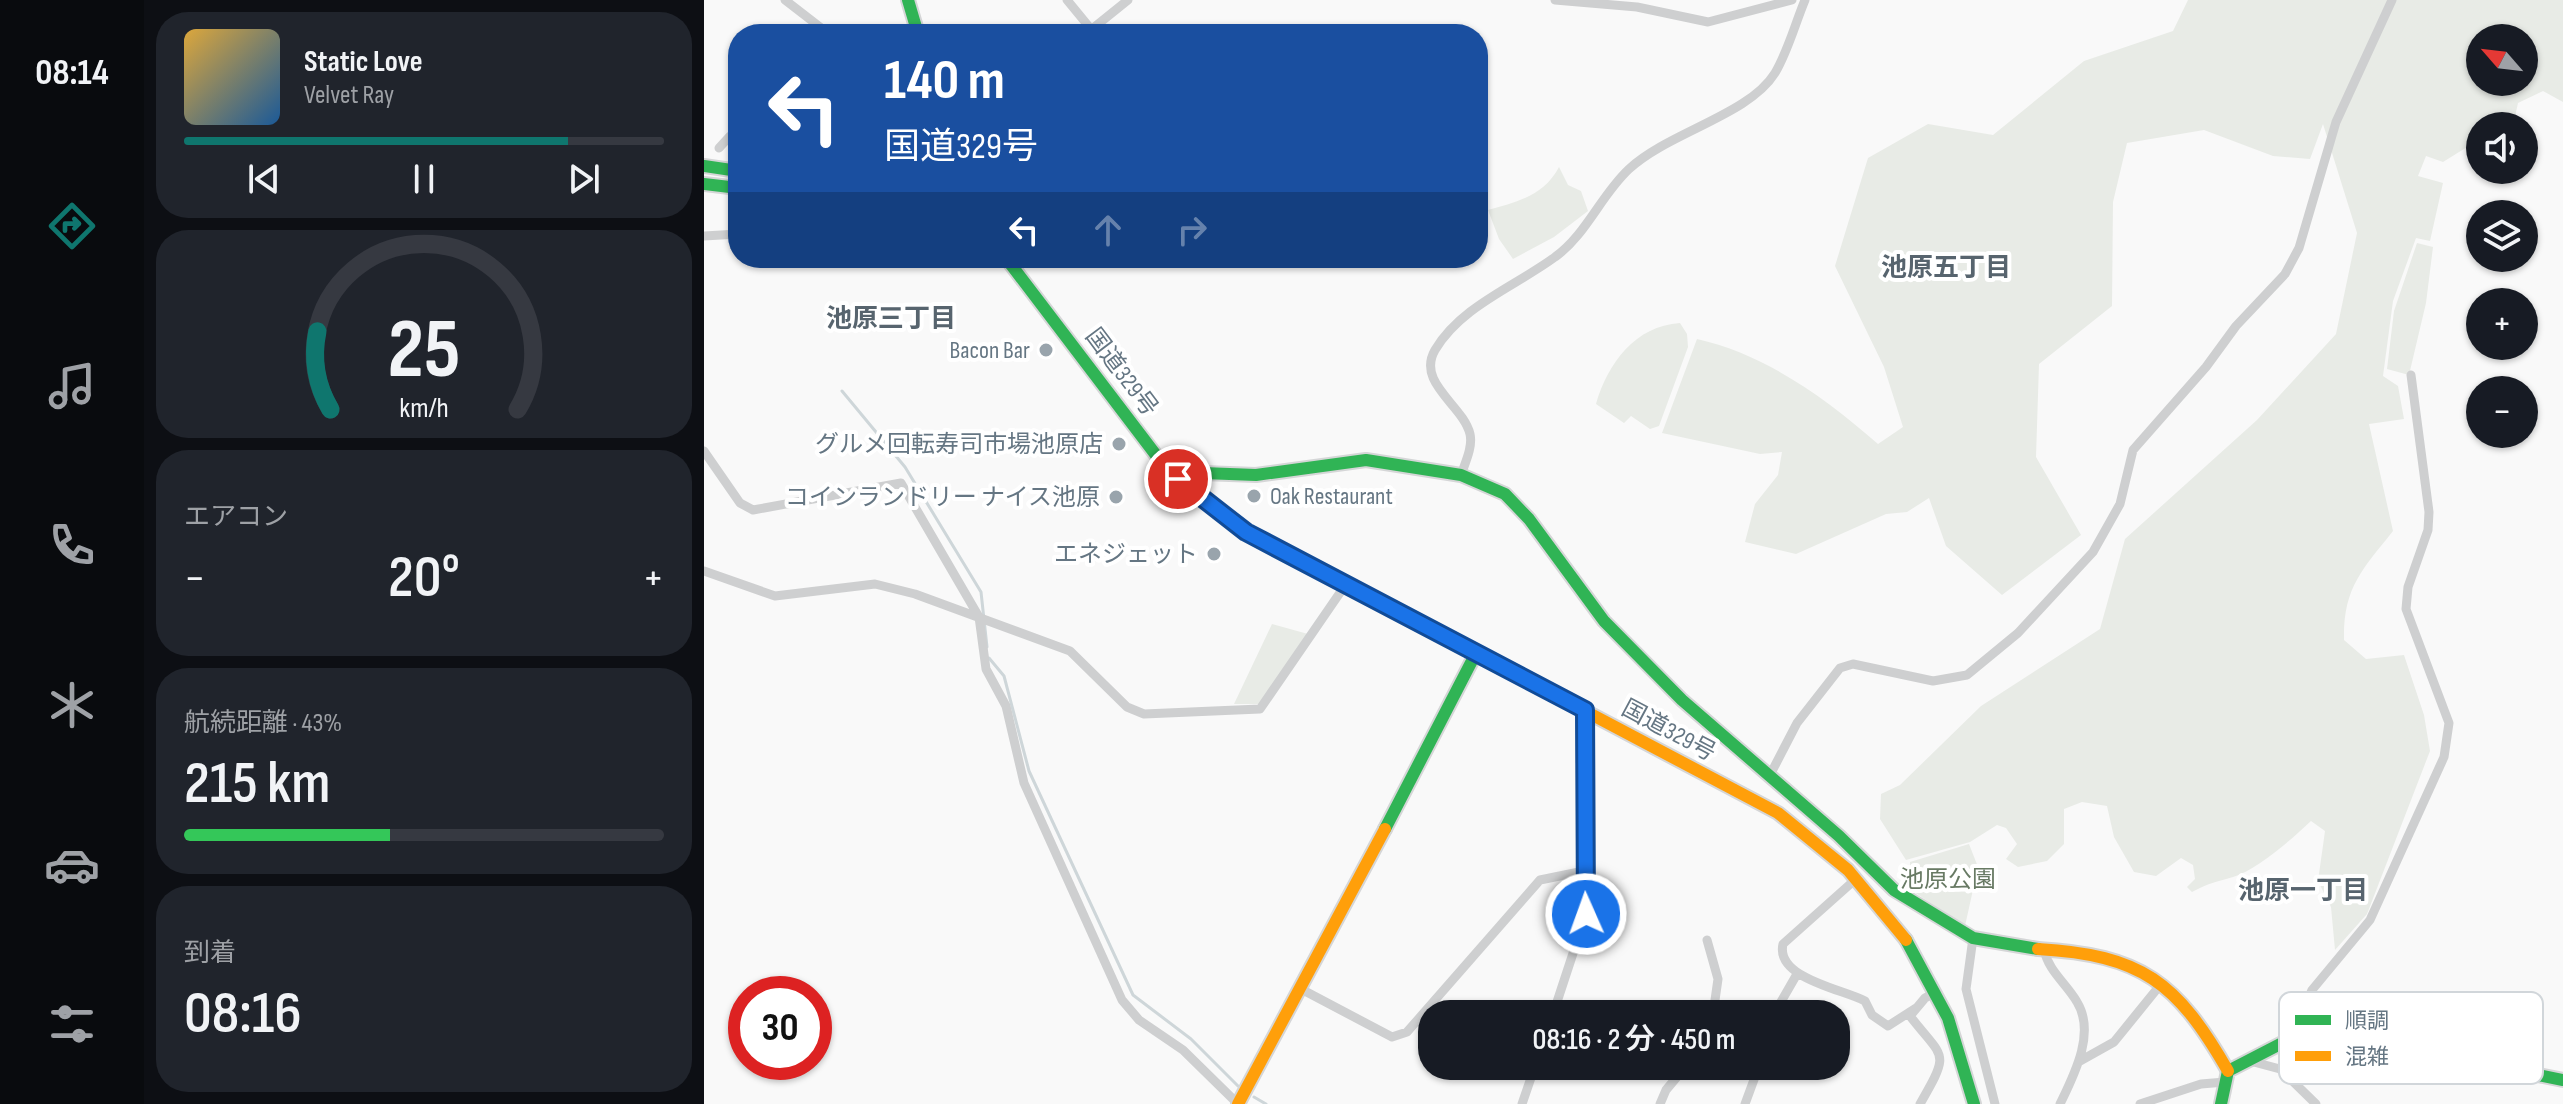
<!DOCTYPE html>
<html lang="ja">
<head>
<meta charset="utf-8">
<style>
	:root { --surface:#171b24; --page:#20242c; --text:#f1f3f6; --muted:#9ea1a6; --line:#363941; --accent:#0f766e }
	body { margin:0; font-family:"Sofia Sans Condensed","Noto Sans JP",sans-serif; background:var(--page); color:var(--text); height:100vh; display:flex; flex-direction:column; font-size:30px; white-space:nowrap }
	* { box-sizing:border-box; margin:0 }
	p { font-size:26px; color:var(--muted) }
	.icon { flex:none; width:44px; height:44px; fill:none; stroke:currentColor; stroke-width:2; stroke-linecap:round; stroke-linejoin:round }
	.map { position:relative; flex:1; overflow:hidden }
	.details { display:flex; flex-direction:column; gap:12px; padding:12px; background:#0d0f14; width:560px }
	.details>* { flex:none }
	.top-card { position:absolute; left:24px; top:24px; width:760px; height:244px; border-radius:32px; box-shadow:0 2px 6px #0004; background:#1a4fa0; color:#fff; overflow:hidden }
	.needle { width:52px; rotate:298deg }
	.tools { position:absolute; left:1762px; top:24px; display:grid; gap:16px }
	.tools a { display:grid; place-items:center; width:72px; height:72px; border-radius:50%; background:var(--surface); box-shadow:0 2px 6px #0004; font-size:40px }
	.speed { position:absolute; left:24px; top:976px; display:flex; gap:16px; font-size:40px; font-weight:700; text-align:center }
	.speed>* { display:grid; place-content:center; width:104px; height:104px; border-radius:50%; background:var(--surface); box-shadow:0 2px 6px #0004; line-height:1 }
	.speed .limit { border:12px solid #d22; background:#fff; color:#111 }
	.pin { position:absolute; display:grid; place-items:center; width:68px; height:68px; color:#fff; margin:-34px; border:4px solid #fff; border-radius:50%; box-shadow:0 2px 8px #0007 }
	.me { position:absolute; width:88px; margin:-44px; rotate:358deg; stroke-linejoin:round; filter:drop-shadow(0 0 6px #0008) }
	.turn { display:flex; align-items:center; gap:28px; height:168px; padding:0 24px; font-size:36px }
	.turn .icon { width:104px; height:104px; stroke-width:2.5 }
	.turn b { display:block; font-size:56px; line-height:68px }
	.lanes { display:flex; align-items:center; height:76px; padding:0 24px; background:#0003; justify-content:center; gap:40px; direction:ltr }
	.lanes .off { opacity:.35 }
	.big { font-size:60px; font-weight:600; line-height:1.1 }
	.details .widget { flex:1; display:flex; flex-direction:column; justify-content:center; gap:12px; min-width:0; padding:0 28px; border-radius:32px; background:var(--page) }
	.details .dial { align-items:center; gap:0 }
	.dial svg { height:208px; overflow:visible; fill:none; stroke:var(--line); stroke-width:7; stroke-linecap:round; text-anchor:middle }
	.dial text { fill:var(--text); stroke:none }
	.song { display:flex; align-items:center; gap:24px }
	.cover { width:96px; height:96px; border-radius:12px; background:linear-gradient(135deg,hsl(40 70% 55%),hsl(210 70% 35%)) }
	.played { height:8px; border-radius:4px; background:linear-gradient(90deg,var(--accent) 80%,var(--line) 80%) }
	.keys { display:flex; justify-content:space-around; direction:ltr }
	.heat { display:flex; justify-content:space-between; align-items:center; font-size:44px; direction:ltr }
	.charge { height:12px; border-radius:6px; background:linear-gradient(90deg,#34c759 43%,var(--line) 0) }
	.trip { position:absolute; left:714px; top:1000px; width:432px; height:80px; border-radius:32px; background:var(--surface); box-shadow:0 2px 6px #0004; font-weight:600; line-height:80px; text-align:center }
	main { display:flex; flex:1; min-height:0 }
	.tabs { display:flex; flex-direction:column; width:144px; justify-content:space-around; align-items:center; background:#090b0e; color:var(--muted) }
	.tabs .icon { width:56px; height:56px }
	.tabs .selected { color:var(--accent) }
	.tabs b { font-size:36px; color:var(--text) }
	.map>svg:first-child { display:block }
	.green { fill:#e8ebe6; fill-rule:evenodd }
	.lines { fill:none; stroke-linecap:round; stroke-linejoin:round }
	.stream { stroke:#ced6d9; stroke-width:3 }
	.fast-casing { stroke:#d5d6d7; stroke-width:16 }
	.slow-casing { stroke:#d5d6d7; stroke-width:16 }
	.street { stroke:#cecfd0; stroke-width:9 }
	.fast { stroke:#30b455; stroke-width:12 }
	.slow { stroke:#ff9f0a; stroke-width:12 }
	.route-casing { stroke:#114b97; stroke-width:20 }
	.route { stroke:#1a73e8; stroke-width:14 }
	.poi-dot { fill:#99a4ac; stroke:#fff; stroke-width:3 }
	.labels { text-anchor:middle; stroke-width:8; stroke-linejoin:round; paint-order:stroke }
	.poi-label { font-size:24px; fill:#657683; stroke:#fff; text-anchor:end }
	.street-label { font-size:24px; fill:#657683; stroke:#fff }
	.park-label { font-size:24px; fill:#687a64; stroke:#fff }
	.neighbourhood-label { font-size:26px; font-weight:bold; fill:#57646e; stroke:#fff }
	.key { fill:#fff; stroke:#d1d6da; stroke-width:2 }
	.key-label { font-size:22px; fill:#657683 }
</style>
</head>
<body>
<main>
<nav class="tabs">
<b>08:14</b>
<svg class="icon selected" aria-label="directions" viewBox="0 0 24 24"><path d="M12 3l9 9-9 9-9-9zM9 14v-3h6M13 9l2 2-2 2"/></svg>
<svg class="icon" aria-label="music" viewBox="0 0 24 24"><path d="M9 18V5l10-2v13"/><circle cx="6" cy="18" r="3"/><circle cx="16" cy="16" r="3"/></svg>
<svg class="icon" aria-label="phone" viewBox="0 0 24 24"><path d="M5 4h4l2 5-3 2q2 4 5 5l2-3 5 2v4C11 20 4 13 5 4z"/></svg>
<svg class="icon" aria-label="climate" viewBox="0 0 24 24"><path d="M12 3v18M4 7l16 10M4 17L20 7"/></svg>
<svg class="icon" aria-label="car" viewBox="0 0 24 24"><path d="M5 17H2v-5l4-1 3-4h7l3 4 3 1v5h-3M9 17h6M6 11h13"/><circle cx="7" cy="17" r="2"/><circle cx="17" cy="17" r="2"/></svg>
<svg class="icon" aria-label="filters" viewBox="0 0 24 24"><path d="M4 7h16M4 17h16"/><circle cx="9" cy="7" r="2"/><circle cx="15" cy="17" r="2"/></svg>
</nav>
<section class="details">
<div class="widget">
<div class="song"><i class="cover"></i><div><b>Static Love</b><p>Velvet Ray</p></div></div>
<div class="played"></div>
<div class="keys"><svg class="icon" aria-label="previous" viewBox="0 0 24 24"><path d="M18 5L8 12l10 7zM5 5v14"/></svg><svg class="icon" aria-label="pause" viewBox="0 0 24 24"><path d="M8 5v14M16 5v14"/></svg><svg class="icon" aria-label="next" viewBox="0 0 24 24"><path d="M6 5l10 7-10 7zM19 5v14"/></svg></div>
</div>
<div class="widget dial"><svg viewBox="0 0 100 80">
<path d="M14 69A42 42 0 1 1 86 69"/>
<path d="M14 69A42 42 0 0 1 9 39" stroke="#0f766e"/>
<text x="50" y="56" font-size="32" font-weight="700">25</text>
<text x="50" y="72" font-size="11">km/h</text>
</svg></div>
<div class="widget"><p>エアコン</p>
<div class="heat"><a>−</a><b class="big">20°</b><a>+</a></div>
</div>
<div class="widget"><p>航続距離 · 43%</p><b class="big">215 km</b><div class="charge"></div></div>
<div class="widget"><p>到着</p><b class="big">08:16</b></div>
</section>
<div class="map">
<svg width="1859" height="1104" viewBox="0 0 1859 1104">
	<rect width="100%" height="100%" fill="#f9f9f9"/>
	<path class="green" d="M 1484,0 L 1859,0 L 1859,102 L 1839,91 L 1814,103 L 1809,126 L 1776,126 L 1776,139 L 1739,162 L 1722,156 L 1714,176 L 1739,183 L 1726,241 L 1712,238 L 1689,301 L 1679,376 L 1694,386 L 1700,419 L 1665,424 L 1689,531 C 1658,570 1639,588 1640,640 L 1662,659 L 1700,655 L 1720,715 L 1726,751 L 1663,914 L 1631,950 L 1627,907 L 1614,881 L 1621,831 L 1607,821 C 1588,839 1554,869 1529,877 C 1512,882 1505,883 1488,892 L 1483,887 L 1491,879 L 1489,865 L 1477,858 L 1452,876 L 1430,872 L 1410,837 L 1403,806 L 1378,802 L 1360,809 L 1360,844 L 1343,861 L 1314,867 L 1302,859 L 1313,844 L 1302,828 L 1293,825 L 1266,842 L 1202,860 L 1176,819 L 1177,794 L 1196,785 L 1277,706 L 1396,629 L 1421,539 L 1553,420 L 1632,334 L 1653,233 L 1619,124 L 1606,159 L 1569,156 L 1500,130 L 1423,143 L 1409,202 L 1408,306 L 1335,364 L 1332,457 L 1377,535 L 1298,595 L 1242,546 L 1225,498 L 1203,512 L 1182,514 L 1092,554 L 1041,542 L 1051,504 L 1074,475 L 1078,452 L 1056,454 L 958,433 L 993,339 C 1061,354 1123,399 1174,444 L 1199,427 L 1180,367 L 1131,266 L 1164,158 L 1224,124 L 1289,135 L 1380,61 L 1469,31 ZM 1776,38 L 1820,38 L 1820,82 L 1776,82 Z
		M 855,167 L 864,185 L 877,191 L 884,211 L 850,237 L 809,259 L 795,239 L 784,210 C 812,202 840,196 855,167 Z
		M 1713,243 L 1729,247 L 1722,303 L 1705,375 L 1683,369 L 1690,311 Z
		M 976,323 L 983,334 L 984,347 L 955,426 L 946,429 L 927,416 L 920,423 L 892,404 C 904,363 931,326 976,323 Z
		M 568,624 L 604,634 L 555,704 L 530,704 Z
		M 1265,844 L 1274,867 L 1261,926 L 1207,890 L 1206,862 Z"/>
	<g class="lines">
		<path class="stream" d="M 138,391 L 201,467 L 277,592 L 283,647
			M 285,658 L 300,676 L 325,771 L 429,995 L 487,1039 L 534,1086
			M 550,1097 L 562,1104"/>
		<defs>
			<path id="fast" d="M 204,0 L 214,34
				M 0,166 L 34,171
				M 0,184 L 34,188
				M 302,258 L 458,463 L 528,523 L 813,675
				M 474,479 L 499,473 L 552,475 L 662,460 L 757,475 L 801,494 L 825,519 L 900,621 L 978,700 L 1135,836 L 1190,890 L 1269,938 L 1334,949
				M 681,829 L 772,653
				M 1202,940 L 1244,1018 L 1270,1104
				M 1517,1104 L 1524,1071 L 1582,1041 L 1592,1040 L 1714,1070 L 1824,1073 L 1859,1080"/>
			<path id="slow" d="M 813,675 L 1074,813 L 1144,870 L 1202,940
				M 1334,949 C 1438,955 1473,982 1524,1071
				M 534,1104 L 681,829"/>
		</defs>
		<use href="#fast" class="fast-casing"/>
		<use href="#slow" class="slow-casing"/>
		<path class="street" d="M 81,0 L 125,34
			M 363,0 L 391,34
			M 851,0 L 933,7 L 1004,22 L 1088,0
			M 388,29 L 424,0
			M 15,148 L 26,136 L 34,134
			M 0,236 L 34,234
			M 0,451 L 36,503 L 49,510 L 197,483 L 275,617 L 282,669 L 302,706 L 320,783 L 418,1000 L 435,1020 L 479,1050 L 534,1104
			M 757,475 C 761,463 769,447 766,434 C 759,405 712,383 731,350 C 757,306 812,286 851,257 C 882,235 897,195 925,169 C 965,132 1045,115 1071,73 C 1084,51 1091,24 1101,0
			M 0,571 L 71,596 L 171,584 L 211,594 L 366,651 L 423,707 L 440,714 L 556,709 L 642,584
			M 1065,777 L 1093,723 L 1136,668 L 1149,664 L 1229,681 L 1263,675 L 1314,633 L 1389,552 L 1416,504 L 1429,450 L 1502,367 L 1532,326 L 1581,274 L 1595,248 L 1632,122 L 1688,0
			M 1153,878 L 1079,944 C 1071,978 1138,989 1161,1001 L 1168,1015 L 1184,1026 L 1212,1008
			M 1269,938 L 1262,989 L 1291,1104
			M 1003,940 L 1014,979 L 1009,1014
			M 1340,949 C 1344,971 1362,983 1373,1002 C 1392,1033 1370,1075 1356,1104
			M 597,989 L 688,1037 L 703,1032 L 836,880 L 880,871
			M 849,1014 L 882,914 L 881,710
			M 1070,1014 L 1093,974
			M 1587,1040 L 1608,990 L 1666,920 L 1740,757 L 1745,723 L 1702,609 L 1704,587 L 1724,530 L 1725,512 L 1707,375
			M 1376,1061 L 1410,1042 L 1457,984
			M 1546,1061 L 1576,1069 L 1612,1104
			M 818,1104 L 831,1066
			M 956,1104 L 962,1090 L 982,1066
			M 1041,1104 L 1055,1066
			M 1216,1104 C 1247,1050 1240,1060 1206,1016 L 1221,998 L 1232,992
			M 1436,1104 L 1497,1084 L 1521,1082"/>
		<use href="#fast" class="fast"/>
		<use href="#slow" class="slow"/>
	</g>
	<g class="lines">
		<defs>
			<path id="route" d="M 474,479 L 542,532 L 881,710 L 882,914"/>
		</defs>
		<use href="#route" class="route-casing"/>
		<use href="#route" class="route"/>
	</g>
	<g class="poi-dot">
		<circle cx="342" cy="350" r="8"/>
		<circle cx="415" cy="444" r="8"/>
		<circle cx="550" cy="496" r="8"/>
		<circle cx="412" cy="497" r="8"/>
		<circle cx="510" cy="554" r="8"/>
	</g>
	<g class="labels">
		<g class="poi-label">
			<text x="326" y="358">Bacon Bar</text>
			<text x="399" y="452">グルメ回転寿司市場池原店</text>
			<text x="566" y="504" text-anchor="start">Oak Restaurant</text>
			<text x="396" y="505">コインランドリー ナイス池原</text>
			<text x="494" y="562">エネジェット</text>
		</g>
		<g class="street-label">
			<text transform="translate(418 372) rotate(53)" y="8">国道329号</text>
			<text transform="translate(965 730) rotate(28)" y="8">国道329号</text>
		</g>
		<g class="park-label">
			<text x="1244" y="887">池原公園</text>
		</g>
		<g class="neighbourhood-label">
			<text x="1242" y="276">池原五丁目</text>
			<text x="187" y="327">池原三丁目</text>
			<text x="1599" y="899">池原一丁目</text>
		</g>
	</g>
	<rect x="1575" y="992" width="264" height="92" rx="12" class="key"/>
	<rect x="1591" y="1015" width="36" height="10" fill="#30b455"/>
	<rect x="1591" y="1051" width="36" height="10" fill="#ff9f0a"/>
	<g class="key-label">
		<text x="1641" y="1028">順調</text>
		<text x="1641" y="1064">混雑</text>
	</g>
</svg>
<div class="tools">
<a><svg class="needle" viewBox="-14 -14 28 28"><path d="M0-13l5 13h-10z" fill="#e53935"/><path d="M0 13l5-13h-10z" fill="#9ea1a6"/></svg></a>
<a><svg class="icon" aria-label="sound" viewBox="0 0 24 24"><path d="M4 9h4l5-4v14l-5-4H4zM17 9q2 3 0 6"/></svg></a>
<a><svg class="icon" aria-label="layers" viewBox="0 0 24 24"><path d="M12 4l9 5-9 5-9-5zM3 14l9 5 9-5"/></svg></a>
<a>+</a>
<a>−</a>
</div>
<div class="speed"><div class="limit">30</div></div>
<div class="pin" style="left:474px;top:479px;background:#d93025"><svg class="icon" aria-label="arrive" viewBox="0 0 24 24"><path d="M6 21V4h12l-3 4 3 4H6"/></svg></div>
<svg class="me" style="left:882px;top:914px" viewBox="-20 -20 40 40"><circle r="17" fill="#1a73e8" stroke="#fff" stroke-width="3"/><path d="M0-11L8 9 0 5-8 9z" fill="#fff"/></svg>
<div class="trip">08:16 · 2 分 · 450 m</div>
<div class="top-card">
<div class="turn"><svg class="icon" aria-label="left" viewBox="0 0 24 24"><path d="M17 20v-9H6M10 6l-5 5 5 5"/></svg><div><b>140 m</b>国道329号</div></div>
<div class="lanes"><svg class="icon" aria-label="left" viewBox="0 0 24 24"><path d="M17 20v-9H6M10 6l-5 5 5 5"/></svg><svg class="icon off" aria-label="ahead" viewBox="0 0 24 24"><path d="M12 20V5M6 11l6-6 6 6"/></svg><svg class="icon off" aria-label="right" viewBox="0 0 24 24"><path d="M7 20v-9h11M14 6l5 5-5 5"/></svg></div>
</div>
</div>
</main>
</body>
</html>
